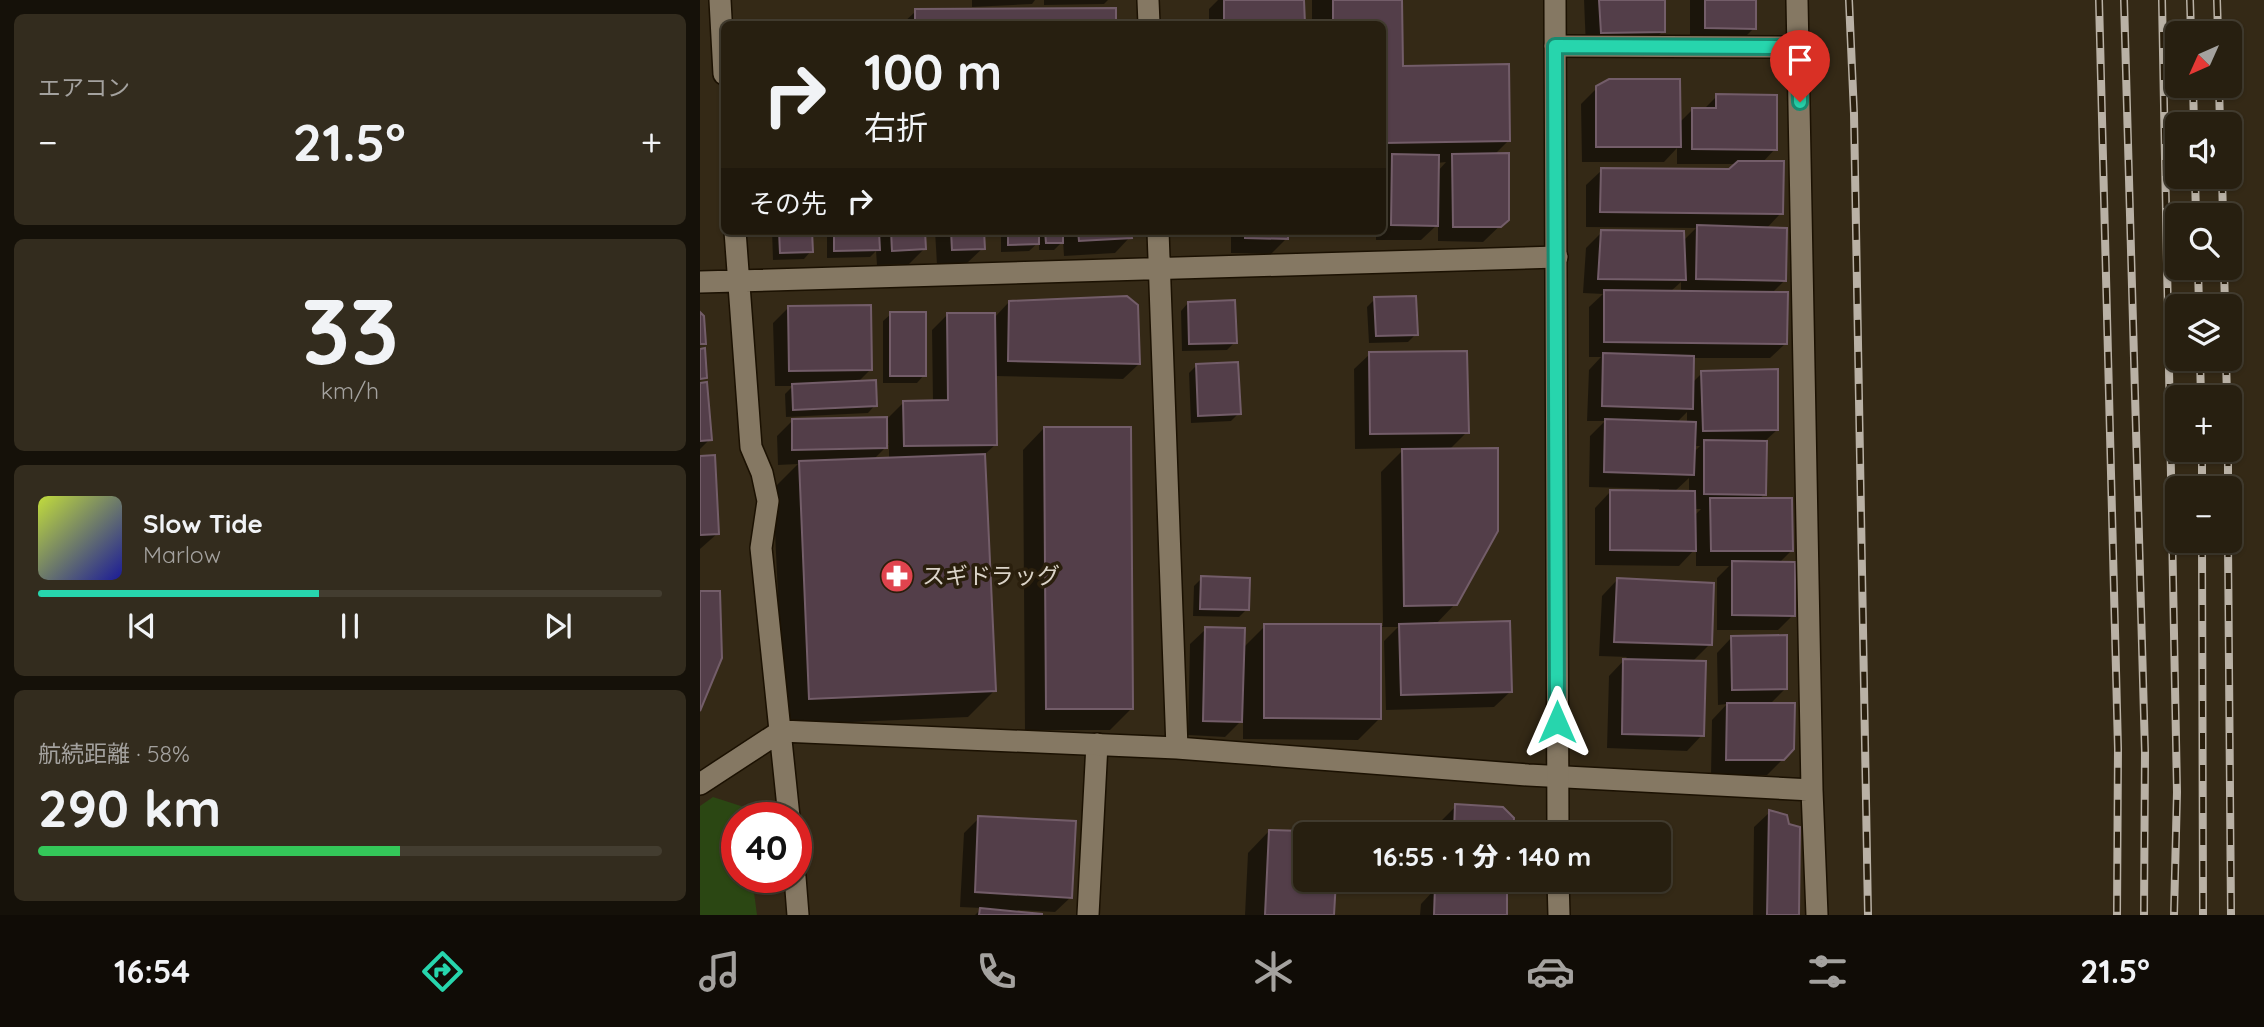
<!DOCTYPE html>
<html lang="ja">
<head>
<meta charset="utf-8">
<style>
	:root { --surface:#271f10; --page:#332c1e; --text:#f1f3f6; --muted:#a4a29f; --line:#433d30; --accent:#27d5ad }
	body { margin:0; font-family:Quicksand,"Noto Sans JP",sans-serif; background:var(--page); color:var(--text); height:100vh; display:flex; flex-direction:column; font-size:26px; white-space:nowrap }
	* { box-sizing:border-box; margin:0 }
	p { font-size:23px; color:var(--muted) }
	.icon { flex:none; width:38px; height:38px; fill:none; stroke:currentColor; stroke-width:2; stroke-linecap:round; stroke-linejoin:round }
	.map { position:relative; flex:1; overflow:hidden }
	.details { display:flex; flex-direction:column; gap:14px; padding:14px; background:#151109; width:700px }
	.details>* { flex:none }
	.top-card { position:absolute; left:21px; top:21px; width:665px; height:214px; border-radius:10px; box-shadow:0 2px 5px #0004,0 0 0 2px var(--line); background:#271f10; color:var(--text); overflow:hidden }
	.needle { width:46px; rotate:225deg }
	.fabs { position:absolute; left:1465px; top:21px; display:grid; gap:14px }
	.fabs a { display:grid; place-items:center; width:77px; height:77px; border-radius:10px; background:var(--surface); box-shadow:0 2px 5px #0004,0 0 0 2px var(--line); font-size:35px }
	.speed { position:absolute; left:21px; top:802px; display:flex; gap:14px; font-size:35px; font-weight:700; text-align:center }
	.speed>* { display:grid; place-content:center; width:91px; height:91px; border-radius:50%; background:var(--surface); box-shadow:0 2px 5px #0004,0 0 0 2px var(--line); line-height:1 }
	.speed .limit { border:10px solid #d22; background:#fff; color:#111 }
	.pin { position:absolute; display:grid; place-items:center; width:60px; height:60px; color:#fff; margin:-72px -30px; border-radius:50% 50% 50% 0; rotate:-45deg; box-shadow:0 0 7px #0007 }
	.pin .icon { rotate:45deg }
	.me { position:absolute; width:77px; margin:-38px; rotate:0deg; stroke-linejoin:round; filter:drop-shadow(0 0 5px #0008) }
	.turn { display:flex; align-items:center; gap:24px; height:147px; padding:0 28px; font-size:32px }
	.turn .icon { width:91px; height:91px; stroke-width:2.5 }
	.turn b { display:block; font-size:49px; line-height:60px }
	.then { display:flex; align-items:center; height:66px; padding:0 28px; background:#0003; gap:14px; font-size:26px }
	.big { font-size:52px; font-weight:800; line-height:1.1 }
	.details .widget { flex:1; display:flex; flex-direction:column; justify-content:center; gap:10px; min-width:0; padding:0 24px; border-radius:10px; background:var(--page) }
	.details .dial { align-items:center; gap:0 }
	.dial b { font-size:91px; line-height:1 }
	.song { display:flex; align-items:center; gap:21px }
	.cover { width:84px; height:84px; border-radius:10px; background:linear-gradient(135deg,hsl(70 70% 55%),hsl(240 70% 35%)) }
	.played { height:7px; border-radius:4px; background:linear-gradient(90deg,var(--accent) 45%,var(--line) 45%) }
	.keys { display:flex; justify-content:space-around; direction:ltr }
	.heat { display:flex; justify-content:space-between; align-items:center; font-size:38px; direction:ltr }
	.charge { height:10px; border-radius:5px; background:linear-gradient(90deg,#34c759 58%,var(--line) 0) }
	.trip { position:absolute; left:593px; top:822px; width:378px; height:70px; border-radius:10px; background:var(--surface); box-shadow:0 2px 5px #0004,0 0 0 2px var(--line); font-weight:800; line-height:70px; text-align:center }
	.menu { display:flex; height:112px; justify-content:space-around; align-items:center; background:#100c06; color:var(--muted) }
	.menu .icon { width:49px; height:49px }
	.menu .current { color:var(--accent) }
	.menu b { font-size:32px; color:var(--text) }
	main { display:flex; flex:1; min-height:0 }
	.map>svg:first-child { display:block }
	.green { fill:#2b4713 }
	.shadow { fill:#0007; fill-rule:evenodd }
	.building { fill:#533e49; stroke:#735d69; stroke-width:2 }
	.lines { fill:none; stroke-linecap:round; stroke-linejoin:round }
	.service-casing { stroke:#1b1102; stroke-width:24 }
	.minor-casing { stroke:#1b1102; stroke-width:24 }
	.tertiary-casing { stroke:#1b1102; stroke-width:24 }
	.service { stroke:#857863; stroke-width:21 }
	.minor { stroke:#857863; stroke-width:21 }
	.tertiary { stroke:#857863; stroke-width:21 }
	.rail-casing { stroke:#b9b1a5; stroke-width:8 }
	.rail { stroke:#2a1f0d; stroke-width:5; stroke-dasharray:16; stroke-linecap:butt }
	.route-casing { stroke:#198a70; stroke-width:18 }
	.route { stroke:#27d5ad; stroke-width:12 }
	.labels { text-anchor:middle; stroke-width:7; stroke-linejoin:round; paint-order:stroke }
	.poi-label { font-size:23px; fill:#dad3c8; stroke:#2a1f0d; text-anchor:start }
</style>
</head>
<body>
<main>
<section class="details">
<div class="widget"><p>エアコン</p>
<div class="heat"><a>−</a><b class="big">21.5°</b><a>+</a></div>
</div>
<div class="widget dial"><b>33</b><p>km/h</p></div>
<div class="widget">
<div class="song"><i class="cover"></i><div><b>Slow Tide</b><p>Marlow</p></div></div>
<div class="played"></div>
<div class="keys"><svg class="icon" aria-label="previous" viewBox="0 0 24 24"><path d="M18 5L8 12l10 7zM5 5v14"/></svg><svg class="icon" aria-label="pause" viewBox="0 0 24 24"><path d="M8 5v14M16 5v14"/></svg><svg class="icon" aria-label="next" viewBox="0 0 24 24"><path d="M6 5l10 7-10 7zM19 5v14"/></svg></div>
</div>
<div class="widget"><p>航続距離 · 58%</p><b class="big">290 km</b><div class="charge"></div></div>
</section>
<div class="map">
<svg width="1564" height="915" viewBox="0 0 1564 915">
	<rect width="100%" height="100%" fill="#342916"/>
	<path class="green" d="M 13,797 L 44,807 L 45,817 L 37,817 L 37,877 L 52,877 L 57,915 L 0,915 L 0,806 Z"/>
	<path class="shadow" d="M 272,0 L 335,0 L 332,4 L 272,7 Z
		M 344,0 L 408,0 L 404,4 L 344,5 Z
		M 518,0 L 603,0 L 603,24 L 509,24 L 509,9 Z
		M 612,0 L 700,0 L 701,67 L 809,140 L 794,155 L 807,219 L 783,242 L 738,241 L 738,224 L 721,240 L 676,240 L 676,231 L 682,231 L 682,166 L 686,163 L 682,163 L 682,24 L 612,24 ZM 746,162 L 737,172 L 737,163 Z
		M 884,0 L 963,0 L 963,31 L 947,47 L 886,48 Z
		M 990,0 L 1054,0 L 1054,28 L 1039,43 L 990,43 Z
		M 414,10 L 414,24 L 202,24 L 216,11 Z
		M 897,88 L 979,123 L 992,110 L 1003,110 L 1017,96 L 1075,149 L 1062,163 L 1081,213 L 1066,229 L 1084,281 L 1072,293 L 1086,343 L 1070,358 L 992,358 L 992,383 L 1002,373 L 1077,430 L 1065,441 L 1065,494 L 1059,499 L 1091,551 L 1079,563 L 1093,615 L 1078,630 L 1017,630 L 1017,578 L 1029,566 L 996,566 L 996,548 L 979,566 L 895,565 L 895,508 L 910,492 L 959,492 L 959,489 L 889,487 L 890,436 L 905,421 L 887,421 L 889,370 L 901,357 L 889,357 L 889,307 L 903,294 L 883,293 L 886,248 L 902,232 L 982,242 L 996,228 L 886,227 L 886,185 L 902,170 L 1030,171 L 1037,164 L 977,164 L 977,148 L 964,162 L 882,162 L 881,104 ZM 981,282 L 981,292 L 970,292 ZM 987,412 L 987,423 L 976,423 ZM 993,446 L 1000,446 L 993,453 ZM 989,478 L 989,492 L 974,492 ZM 994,509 L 1001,509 L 994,516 Z
		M 72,231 L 111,231 L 111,251 L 104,259 L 73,260 Z
		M 127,231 L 223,231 L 224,249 L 209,264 L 177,265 L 176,251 L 170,257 L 127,258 Z
		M 235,231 L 282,231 L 283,248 L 267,263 L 237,265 Z
		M 301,231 L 430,231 L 430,237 L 415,253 L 364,256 L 363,241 L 354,250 L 339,250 L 339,242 L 329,251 L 301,252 Z
		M 531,231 L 587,231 L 587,238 L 571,254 L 531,253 Z
		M 675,299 L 716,334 L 708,342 L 669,343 L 667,307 Z
		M 309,302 L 439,364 L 423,379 L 295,376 L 296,444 L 283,456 L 294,691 L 268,717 L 84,725 L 73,489 L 98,464 L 78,465 L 77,436 L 92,421 L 189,444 L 188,418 L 204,402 L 233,402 L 232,330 L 247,315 L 294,318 ZM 189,444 L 189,459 L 173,460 Z
		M 488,303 L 535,342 L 527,350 L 482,351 L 481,311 Z
		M 88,308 L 170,370 L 157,383 L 175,405 L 168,413 L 86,417 L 85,394 L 93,386 L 75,386 L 73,323 Z
		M 191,314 L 224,375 L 217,383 L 183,383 L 183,321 Z
		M 670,354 L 767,432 L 749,450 L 755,604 L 735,625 L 810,692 L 794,707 L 686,710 L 684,641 L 698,627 L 680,627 L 680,718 L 658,740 L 543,739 L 543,719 L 525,737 L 488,735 L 490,644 L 506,629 L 543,648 L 565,626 L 683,626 L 681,472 L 705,448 L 655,449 L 654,369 Z
		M 497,365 L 539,413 L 531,421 L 491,423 L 489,373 Z
		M 0,385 L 10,439 L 0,449 Z
		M 344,428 L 432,708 L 410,730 L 325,730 L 323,450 Z
		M 0,458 L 18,533 L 0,549 Z
		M 502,578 L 547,609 L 539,617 L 493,616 L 494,586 Z
		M 917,580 L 1010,644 L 992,662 L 1002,735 L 987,751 L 907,748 L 909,676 L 927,657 L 899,656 L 902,596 Z
		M 1032,637 L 1086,688 L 1069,705 L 1083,759 L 1067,775 L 1011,775 L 1012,720 L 1027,704 L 1018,705 L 1017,653 Z
		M 756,806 L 811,835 L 736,835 L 740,833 L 741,821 Z
		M 1070,812 L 1097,915 L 1053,915 L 1054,827 Z
		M 279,818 L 371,897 L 355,912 L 318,910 L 317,913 L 334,915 L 275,915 L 282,908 L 260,907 L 264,833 Z
		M 569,831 L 606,835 L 606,880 L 633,915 L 545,915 L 548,853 Z
		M 721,880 L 805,880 L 795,891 L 805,915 L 720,915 L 721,904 L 735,889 L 721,888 Z"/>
	<path class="building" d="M 524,0 L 604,0 L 605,24 L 524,24 Z
		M 633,0 L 702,0 L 703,66 L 809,64 L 810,141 L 683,143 L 682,24 L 633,24 Z
		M 899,0 L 965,0 L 965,32 L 901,33 Z
		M 1005,0 L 1056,0 L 1056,29 L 1005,28 Z
		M 416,8 L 416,24 L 215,24 L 215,9 Z
		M 909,79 L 980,79 L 981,147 L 896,147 L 896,86 Z
		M 1016,94 L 1077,95 L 1077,150 L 992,149 L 992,108 L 1016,108 Z
		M 809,153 L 809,220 L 801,227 L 753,227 L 752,154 Z
		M 692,154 L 739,155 L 738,226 L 691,225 Z
		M 1038,161 L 1084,161 L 1083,214 L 900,212 L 901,168 L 1029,169 Z
		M 997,225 L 1087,228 L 1086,281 L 996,279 Z
		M 901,230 L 984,231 L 986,280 L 898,279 Z
		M 79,231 L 112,231 L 113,252 L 80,253 Z
		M 134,231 L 179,231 L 180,250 L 134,251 Z
		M 191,231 L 225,231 L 226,249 L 192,251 Z
		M 251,231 L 284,231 L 285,249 L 252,250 Z
		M 308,231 L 339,231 L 339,244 L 308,245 Z
		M 345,231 L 363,231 L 363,243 L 346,243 Z
		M 378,231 L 431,231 L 432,238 L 379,241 Z
		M 545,231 L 588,231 L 588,239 L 545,238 Z
		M 904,290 L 1088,292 L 1087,344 L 904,342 Z
		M 427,296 L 438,305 L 440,364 L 308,361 L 309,301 Z
		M 716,296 L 718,335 L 676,336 L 674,297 Z
		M 535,300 L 537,343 L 489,344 L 488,302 Z
		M 171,305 L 172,370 L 89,371 L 88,306 Z
		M 0,312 L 4,316 L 6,344 L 0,344 Z
		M 190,312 L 226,312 L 226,376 L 190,376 Z
		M 247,313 L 295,313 L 297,445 L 204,446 L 203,401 L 248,400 Z
		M 5,348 L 7,378 L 0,379 L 0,349 Z
		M 767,351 L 769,433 L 670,434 L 669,352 Z
		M 903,353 L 994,356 L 993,409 L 902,406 Z
		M 538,362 L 541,414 L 498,416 L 496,364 Z
		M 1078,369 L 1078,430 L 1003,431 L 1001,371 Z
		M 176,380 L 177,406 L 93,410 L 92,384 Z
		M 7,382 L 12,440 L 0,441 L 0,383 Z
		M 187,417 L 187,448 L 92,450 L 92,419 Z
		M 905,419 L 996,422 L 994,475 L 904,472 Z
		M 344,427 L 431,427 L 433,709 L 346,709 Z
		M 1004,440 L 1067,441 L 1066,495 L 1004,494 Z
		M 798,448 L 798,531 L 757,605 L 704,606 L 702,449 Z
		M 285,454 L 296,691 L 109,699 L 99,461 Z
		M 15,455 L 19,534 L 0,535 L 0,456 Z
		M 910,490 L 995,491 L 996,551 L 910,550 Z
		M 1010,498 L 1092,498 L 1093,551 L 1011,551 Z
		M 1032,561 L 1095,562 L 1095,616 L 1032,615 Z
		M 501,576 L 550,578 L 549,610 L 500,609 Z
		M 917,578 L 1014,583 L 1012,645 L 914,642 Z
		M 0,591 L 20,591 L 22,658 L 0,711 Z
		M 810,621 L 812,692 L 701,695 L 699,624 Z
		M 564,624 L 681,624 L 681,719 L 564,718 Z
		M 505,627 L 545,628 L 542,722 L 503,721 Z
		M 1087,635 L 1087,689 L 1032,690 L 1031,636 Z
		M 923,659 L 1006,661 L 1004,736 L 922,734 Z
		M 1027,703 L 1095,703 L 1094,749 L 1084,760 L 1026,760 Z
		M 755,804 L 803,807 L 814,818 L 813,835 L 737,835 L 738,831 L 754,832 Z
		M 1069,810 L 1087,815 L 1089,824 L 1100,827 L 1099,915 L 1067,915 Z
		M 278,816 L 376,821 L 372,898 L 275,892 Z
		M 569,830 L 638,832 L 638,835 L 606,835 L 606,880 L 636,880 L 634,915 L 565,915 Z
		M 735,886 L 807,889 L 807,915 L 734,915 Z
		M 280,908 L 342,914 L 342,915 L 279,915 Z"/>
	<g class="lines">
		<defs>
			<path id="service" d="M 388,915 L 397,744"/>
			<path id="minor" d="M 20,0 L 24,74
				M 448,0 L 449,24
				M 1097,0 L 1112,790 L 1117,915
				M 855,46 L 1099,47
				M 35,231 L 51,447 L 62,473 L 68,501 L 61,548 L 89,817
				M 458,231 L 477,748
				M 0,282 L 857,257
				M 0,784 L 81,731 L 477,748 L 828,775 L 1112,790
				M 95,877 L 98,915"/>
			<path id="tertiary" d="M 855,0 L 858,835
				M 858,880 L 859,915"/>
		</defs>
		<use href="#service" class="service-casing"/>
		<use href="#minor" class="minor-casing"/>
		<use href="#tertiary" class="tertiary-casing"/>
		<use href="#service" class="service"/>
		<use href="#minor" class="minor"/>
		<use href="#tertiary" class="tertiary"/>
		<defs>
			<path id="rail" d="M 1149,0 L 1154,114 L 1168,915
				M 1399,0 L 1418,749 L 1417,915
				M 1424,0 L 1445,752 L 1444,915
				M 1462,0 L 1477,792 L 1474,915
				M 1490,0 L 1491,33
				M 1517,0 L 1518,33
				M 1493,86 L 1494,124
				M 1519,86 L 1520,124
				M 1495,177 L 1496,215
				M 1522,177 L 1523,215
				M 1498,268 L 1499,306
				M 1524,268 L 1525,306
				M 1500,359 L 1501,397
				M 1526,359 L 1527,397
				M 1502,450 L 1502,488
				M 1528,450 L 1528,488
				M 1502,541 L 1503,915
				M 1528,541 L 1531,915"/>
		</defs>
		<use href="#rail" class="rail-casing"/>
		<use href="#rail" class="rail"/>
	</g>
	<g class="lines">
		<defs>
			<path id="route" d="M 857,722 L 855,46 L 1099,47 L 1100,102"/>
		</defs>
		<use href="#route" class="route-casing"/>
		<use href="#route" class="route"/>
	</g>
	<defs>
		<symbol id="pharmacy-disc" viewBox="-11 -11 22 22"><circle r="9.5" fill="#e0444e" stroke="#2a1f0d"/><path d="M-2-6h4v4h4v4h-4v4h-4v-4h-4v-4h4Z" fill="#fff"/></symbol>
	</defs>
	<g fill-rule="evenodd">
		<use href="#pharmacy-disc" x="178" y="557" width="38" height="38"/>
	</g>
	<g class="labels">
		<g class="poi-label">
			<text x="222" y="584">スギドラッグ</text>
		</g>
	</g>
</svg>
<div class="fabs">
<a><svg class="needle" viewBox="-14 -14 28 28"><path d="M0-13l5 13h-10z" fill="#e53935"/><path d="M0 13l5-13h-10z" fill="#a4a29f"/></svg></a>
<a><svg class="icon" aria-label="sound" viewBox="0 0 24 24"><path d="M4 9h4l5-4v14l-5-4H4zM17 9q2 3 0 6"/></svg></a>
<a><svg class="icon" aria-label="search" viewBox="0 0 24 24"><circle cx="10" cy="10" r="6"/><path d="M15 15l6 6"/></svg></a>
<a><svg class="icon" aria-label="layers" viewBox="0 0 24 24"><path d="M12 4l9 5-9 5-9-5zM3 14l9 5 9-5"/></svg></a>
<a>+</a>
<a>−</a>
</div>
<div class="speed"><div class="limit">40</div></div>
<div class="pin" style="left:1100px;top:102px;background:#d93025"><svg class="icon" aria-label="arrive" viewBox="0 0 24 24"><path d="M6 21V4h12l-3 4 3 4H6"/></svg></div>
<svg class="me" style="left:857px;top:722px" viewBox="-20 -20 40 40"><path d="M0-17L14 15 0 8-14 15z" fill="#27d5ad" stroke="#fff" stroke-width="4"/></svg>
<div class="trip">16:55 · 1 分 · 140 m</div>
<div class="top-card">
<div class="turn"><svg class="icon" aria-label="right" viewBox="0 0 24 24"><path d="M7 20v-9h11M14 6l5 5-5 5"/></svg><div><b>100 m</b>右折</div></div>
<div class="then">その先<svg class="icon" aria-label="right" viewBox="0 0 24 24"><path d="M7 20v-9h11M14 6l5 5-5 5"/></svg></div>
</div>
</div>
</main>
<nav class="menu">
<b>16:54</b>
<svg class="icon current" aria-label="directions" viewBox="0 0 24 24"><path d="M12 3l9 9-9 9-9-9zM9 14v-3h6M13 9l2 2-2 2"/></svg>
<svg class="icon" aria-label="music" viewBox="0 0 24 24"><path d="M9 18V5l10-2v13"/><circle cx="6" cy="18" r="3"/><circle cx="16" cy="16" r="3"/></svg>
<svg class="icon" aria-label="phone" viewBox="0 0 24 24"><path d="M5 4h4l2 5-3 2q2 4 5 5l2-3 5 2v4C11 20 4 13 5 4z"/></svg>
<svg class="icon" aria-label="climate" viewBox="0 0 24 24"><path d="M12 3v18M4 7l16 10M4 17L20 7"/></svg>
<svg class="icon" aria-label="car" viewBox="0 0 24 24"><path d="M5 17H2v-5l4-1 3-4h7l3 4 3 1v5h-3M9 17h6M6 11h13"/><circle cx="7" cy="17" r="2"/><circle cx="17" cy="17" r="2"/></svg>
<svg class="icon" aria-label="filters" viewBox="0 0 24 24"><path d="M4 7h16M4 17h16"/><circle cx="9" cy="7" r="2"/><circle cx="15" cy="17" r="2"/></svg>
<b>21.5°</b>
</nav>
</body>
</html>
